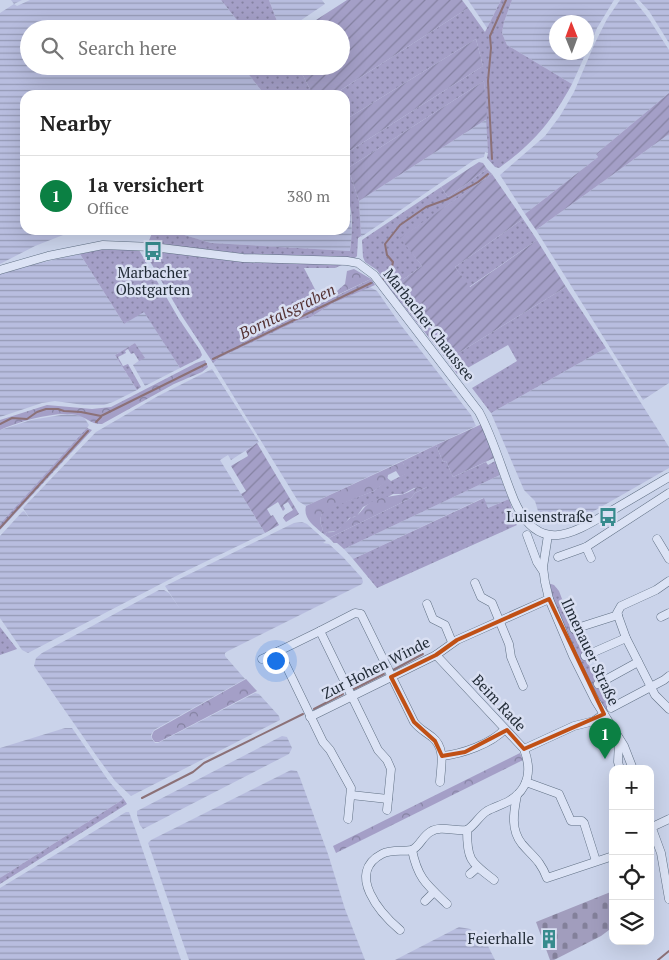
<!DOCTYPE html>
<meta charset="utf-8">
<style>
:root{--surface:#fff;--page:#f2f2f2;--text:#222;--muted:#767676;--line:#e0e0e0;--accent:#0b8043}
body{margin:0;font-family:"PT Serif",serif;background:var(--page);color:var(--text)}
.controls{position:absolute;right:15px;bottom:15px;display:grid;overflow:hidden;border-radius:10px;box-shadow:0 5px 20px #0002}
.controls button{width:45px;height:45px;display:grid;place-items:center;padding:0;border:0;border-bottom:1px solid var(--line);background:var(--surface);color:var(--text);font:25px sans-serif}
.compass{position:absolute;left:549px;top:15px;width:45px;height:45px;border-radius:50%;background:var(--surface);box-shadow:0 5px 20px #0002;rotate:359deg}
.you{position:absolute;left:275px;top:660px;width:18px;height:18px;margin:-12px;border:4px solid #fff;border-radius:50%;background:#1a73e8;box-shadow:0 0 0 8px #1a73e833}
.badge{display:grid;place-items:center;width:32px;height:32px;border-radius:50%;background:var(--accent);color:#fff;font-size:16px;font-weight:700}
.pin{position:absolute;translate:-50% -41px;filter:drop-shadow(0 1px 2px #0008)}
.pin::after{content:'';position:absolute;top:26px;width:18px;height:15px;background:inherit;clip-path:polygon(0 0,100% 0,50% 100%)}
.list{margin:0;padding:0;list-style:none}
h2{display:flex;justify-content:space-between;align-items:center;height:65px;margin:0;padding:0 20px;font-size:21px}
h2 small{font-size:16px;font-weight:400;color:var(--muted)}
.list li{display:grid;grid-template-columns:32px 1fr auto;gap:15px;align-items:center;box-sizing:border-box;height:80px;padding:0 20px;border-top:1px solid var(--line)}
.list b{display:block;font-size:19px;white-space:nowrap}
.list p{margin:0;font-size:16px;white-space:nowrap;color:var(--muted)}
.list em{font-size:16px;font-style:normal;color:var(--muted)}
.icon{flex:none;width:28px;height:28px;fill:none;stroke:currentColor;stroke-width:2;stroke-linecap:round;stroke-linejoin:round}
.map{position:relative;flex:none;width:669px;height:960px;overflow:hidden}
.search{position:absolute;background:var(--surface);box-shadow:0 5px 20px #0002;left:20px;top:20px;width:330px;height:55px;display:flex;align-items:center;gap:12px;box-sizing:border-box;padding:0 18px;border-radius:28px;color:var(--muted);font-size:19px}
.panel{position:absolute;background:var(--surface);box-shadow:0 5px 20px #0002;left:20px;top:90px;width:330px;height:145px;border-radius:15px}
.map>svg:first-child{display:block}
</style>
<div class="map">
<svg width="669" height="960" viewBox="0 0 669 960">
<defs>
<pattern id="farmland-rules" width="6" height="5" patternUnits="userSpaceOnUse" patternTransform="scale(1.25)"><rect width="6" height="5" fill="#b8bddf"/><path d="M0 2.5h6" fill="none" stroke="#959ab6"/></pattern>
<pattern id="grass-dots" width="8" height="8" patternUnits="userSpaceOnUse" patternTransform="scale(1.25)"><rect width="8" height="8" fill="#a49fc7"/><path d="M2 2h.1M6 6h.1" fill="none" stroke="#8582a2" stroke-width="1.8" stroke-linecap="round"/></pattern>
<pattern id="forest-crowns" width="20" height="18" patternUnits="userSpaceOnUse" patternTransform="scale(1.25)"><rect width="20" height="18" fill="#a49fc7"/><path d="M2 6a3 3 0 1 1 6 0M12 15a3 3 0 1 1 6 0" fill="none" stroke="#8582a2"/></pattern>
<pattern id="cemetery-stones" width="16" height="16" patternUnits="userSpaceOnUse" patternTransform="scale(1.25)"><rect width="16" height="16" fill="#a19dbd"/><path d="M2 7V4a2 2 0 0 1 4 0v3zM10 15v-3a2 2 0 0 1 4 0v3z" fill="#83809a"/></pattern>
<pattern id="garden-furrows" width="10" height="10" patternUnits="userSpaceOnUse" patternTransform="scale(1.25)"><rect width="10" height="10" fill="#a49fc7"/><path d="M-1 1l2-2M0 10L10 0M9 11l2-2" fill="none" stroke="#8582a2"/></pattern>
</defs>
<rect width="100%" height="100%" fill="#cad3ea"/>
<g fill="url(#farmland-rules)">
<polygon points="11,0 22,0 14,4 17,6 30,0 221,0 244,29 29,29 29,66 242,66 265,95 25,95 25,230 76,230 35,246 0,264 0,13 14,4"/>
<polygon points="269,0 322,0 325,4 288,29 280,29"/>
<polygon points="468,0 501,0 487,28"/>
<polygon points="512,0 614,0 597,28 587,52 586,22 556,22 556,52 586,53 572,84 507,45 502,33 504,22"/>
<polygon points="620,0 634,0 649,19 669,50 669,93 596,154 598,157 525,214 500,175 545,136 560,116 574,92 594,45 607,19"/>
<polygon points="639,0 669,0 669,43 649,11"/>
<polygon points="487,119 488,153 485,152 484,157 474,160 361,237 359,201"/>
<polygon points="669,134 669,383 643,400 536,230"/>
<polygon points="345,194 347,197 351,217 352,232 350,251 211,243 168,230 345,230"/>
<polygon points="80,254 124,324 144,311 180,368 145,386 133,365 144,357 135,343 115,355 137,390 113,402 104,405 84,405 55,401 42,403 0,417 0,274 26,266"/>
<polygon points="370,287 377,291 400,324 471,415 476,426 306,506 298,501 213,363 219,358 297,321 311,317 333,303 364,288"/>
<polygon points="606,348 669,447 669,468 587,515 572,523 556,524 546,520 538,511 535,501 524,490 491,413"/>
<polygon points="212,369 259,442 231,460 228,455 220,460 265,533 180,574 28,653 22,650 0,618 0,536 22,512 24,511 30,519 23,508 96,432 158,396"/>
<polygon points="67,414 83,416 89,425 86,430 0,524 0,430 31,420"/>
<polygon points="500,475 509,499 488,508 483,498 353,559 344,549"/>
<polygon points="302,522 307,524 326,541 323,543 329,544 343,557 362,578 363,582 362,584 228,651 225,653 225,656 245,679 154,730 151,735 152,739 155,743 158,743 255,693 259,694 279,716 280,720 131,796 115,781 98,758 34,666 36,658 42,653 159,590 164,590 169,593 180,609 165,586 294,523"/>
<polygon points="65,728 72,728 108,780 123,798 122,800 0,878 0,748"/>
<polygon points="282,736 287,737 292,748 289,754 143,829 140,825 137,815 137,811"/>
<polygon points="291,770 297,771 300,778 328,854 345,909 365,960 189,960 148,843 151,840"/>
<polygon points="126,812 129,812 136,831 181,960 0,960 0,888"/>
<polygon points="459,927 470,929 484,938 495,960 395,960"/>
</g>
<g fill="url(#grass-dots)">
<polygon points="221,0 269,0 280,29 244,29"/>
<path d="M501,0h11l-8,22 -2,11 5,12 65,39c-20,37 -39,60 -73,84l-4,-1 -8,-9 1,-5 -4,-72 -136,87 11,33 2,35 -3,2 -1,18 -2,2 -111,-4 -96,-11 4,-10 10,2 4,-5h2l43,13 139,8c2,-17 5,-42 -5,-57v-40l138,-88 -7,-27 -131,81v-25h-12l135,-87 17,24z"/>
<polygon points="242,66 298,66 313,95 265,95"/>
<polygon points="487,169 492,174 401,238 422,266 390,289 377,270 365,262 363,257 362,240 441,187 448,197"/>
<polygon points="523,219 537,240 469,287 455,267"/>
<polygon points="112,249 139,250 179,319 200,350 202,355 200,358 180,368 144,312 124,324 80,254 97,250"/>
<polygon points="160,251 245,261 342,265 335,268 304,268 322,303 371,279 375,285 333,303 311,317 297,321 219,358 213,363 182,316 148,258 149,256 146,252 158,253"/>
<polygon points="566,287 606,348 491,413 472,388 517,361 508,345 457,374 447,360"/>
<polygon points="135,343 145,358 139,361 134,353 131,354 128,349 125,351 126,353 118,357 123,366 128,364 141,387 137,390 115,355"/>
<polygon points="87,428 92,430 0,530 0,524"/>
<path d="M436,445l7,17 3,-1 7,16 33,-15 2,3 7,-4 5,14 -156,74 -7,-6h-3l-5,-5 82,-40 4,-5 12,-6 -13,1 -11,6h-10l-7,4 -7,1 -16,8 -6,9 -8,2 -5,7 -8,6 -9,1 -2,3 -4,-3 2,-3c-4,-7 -3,-11 0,-19l51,-19 12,-10 1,-3 4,3 14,-7 -2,-13z"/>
<polygon points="484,498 488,508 509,499 517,525 377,588 353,559"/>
<path d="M548,583l6,2 5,6 22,58 29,60 -4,2c-23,-40 -45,-83 -58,-128z"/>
<polygon points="0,627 17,649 0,655"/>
<polygon points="123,798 127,804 0,884 0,878 122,800"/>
</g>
<g fill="url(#forest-crowns)">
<polygon points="354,269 371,279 335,296 337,291 345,284 347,271"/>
<path d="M205,360l3,7 -6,5 -28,12 -72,40c-10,1 -16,-7 -25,-9 -22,-4 -56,6 -77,15v-10l47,-15 45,4 19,-2 85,-44z"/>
<path d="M403,461l3,13 -6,3 -4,-6 -8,4 -1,6 -13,10 -51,20c-3,7 -4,11 0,18l-2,3c-8,-7 -18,-14 -15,-26z"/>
<path d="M425,484l2,3 -12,6 -4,5 -82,40 -4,-3 2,-3c11,2 14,-7 22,-13 4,-4 2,0 7,-3 5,-3 8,-10 14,-13 8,-6 24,-7 34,-9 6,-2 14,-8 21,-10z"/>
<path d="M246,679l11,12 -98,51h-4c-4,-4 -4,-6 -1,-11z"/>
<polygon points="520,753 523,760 336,853 333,846"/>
</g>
<polygon fill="url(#cemetery-stones)" points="613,891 613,927 601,936 554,960 550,960 536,922"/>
<g fill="url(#garden-furrows)">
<polygon points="347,0 462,0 468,8 333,95 313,95 298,66 341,66 341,29 302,29"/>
<polygon points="476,39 483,66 345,154 345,120"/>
<polygon points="484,81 487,119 359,201 348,168"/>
<polygon points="669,93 669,134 536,230 525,214 598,157 596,154"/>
<polygon points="479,162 483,163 487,169 448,197 441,187"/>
<polygon points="492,174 523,219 455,267 470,287 537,240 566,287 447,360 390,289 422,266 400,238"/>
<polygon points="482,424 494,458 453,477 446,461 443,462 436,445"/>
<polygon points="257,443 299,514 286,522 283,518 285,515 293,510 288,502 283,505 285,509 283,511 278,502 267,509 271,516 273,515 279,525 265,533 241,494 246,491 231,466 248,456 246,451"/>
</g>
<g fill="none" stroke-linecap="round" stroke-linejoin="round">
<g stroke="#8c7177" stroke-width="2">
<polyline points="492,159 488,81 491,48 490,36 506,0"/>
<polyline points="383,279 391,271 393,262 387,255 385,244 400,225 426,207 448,199 478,182 488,174"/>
<polyline points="213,359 371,283"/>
<polyline points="96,422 101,417"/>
<polyline points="0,424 12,418 27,419 37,412 46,409 58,409 64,411 81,412 101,416 206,364"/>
<polyline points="0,528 88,431"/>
<polyline points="393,670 423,654"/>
<polyline points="354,689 384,674"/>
<polyline points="314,709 343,694"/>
<polyline points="142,798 193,772 204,763 303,714"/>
<polyline points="658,960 669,951"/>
</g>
<g stroke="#607084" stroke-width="9">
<g id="minor">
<path d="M0,270l48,-14 55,-11 50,2 90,11 104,3 11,2 16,12 105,137c15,28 23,59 35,88 25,57 60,33 99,10 19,-11 37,-22 56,-33"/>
<polyline points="527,535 537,562 543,571"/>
<polyline points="548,535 543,567 545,582 549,599 573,656 595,700 624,746 633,769"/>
<polyline points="657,539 669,559"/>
<polyline points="586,547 591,558"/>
<polyline points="558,557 586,547 669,493"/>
<polyline points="669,581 656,590 621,606 617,613 626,638 655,695 669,709"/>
<polyline points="475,583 481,597 492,603 509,644 511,657 523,686"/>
<polyline points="427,604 433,619 445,625 452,642"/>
<polyline points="661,617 669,613"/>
<polyline points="574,629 618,615"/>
<path d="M320,631l35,-18 6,1 53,108c5,7 12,10 18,15 14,11 9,29 8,45"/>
<polyline points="279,651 320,631 378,750 387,760 391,769 387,810"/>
<path d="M436,655l88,94c8,21 5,40 -15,52 -7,4 -15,6 -22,10 -8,5 -12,14 -20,19 0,31 4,32 27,50"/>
<polyline points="585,656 626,638"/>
<polyline points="262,659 279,651 323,742 330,750 351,788 348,819"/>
<polyline points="598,684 638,662"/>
<polyline points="611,708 664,680 669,676"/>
<polyline points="310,717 436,655 457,640 549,599"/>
<polyline points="619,741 618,762 620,769"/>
<polyline points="524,749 574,726 594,721 604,714"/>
<path d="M442,756c20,-2 49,-12 63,-27"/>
<polyline points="526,782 559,794 571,821 582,821 584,823 596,861"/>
<polyline points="351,795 388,799"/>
<path d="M517,795c-3,16 -7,34 5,49 11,13 18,16 25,34l66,-22"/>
<polyline points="650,823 661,853 669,899"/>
<polyline points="652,827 669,819"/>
<polyline points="470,874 478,867"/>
<polyline points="425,901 434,892"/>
<path d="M447,904c-20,-19 -29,-25 -35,-54 8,-4 10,-13 18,-18 11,-7 25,0 37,-2"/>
<path d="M400,930c-19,-16 -55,-57 -18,-76 10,-5 20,-2 30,-4"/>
</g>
</g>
<use href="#minor" stroke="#dce3f5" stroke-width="8"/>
</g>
<path fill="none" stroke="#c05015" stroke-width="4" stroke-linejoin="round" d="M549,599l55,115 -80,35 -17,-19 -42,22 -23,4 -7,-15 -21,-19 -23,-45 45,-22 21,-15z"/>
<defs>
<g id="bus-bare" transform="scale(1.5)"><path d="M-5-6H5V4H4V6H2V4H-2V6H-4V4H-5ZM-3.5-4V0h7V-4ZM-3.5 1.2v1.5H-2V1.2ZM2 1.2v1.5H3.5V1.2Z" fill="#378b8d" stroke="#d9dff2" stroke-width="2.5" paint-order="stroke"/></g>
<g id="building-bare" transform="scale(1.5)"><path d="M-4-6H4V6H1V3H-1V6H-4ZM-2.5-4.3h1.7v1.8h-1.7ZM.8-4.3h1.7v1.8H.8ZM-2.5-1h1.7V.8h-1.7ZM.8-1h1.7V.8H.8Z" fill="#378b8d" stroke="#d9dff2" stroke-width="2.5" paint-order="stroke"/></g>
</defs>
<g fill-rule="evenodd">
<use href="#bus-bare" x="153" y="251"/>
<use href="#bus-bare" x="608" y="517"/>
<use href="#building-bare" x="549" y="939"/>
</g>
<g text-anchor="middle" stroke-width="5" stroke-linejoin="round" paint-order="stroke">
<g font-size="15" fill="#222c37" stroke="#d9dff2" text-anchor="end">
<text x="153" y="278" text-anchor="middle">Marbacher<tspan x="153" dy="17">Obstgarten</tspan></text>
<text x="593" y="522">Luisenstraße</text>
<text x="534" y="944">Feierhalle</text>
</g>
<g font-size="15" fill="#222c37" stroke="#d9dff2">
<text transform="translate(429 325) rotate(52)" y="5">Marbacher Chaussee</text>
<text transform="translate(590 652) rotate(65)" y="5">Ilmenauer Straße</text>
<text transform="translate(376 668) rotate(-27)" y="5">Zur Hohen Winde</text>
<text transform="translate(499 703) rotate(47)" y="5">Beim Rade</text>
</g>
<g font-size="16" font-style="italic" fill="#553334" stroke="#d9dff2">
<text transform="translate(287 311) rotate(-26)" y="6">Borntalsgraben</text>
</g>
</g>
</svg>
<div class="controls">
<button>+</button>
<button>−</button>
<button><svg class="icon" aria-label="locate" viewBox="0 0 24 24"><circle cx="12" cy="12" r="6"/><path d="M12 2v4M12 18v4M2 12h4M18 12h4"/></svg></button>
<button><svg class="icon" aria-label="layers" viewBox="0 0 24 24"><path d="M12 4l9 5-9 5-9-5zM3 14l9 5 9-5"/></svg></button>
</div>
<svg class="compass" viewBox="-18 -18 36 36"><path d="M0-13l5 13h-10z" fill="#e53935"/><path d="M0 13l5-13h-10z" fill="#767676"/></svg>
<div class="you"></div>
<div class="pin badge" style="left:605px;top:759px">1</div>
<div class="search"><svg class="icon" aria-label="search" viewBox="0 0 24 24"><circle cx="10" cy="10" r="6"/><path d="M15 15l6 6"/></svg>Search here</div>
<section class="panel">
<h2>Nearby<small></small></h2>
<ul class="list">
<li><span class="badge">1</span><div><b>1a versichert</b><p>Office</p></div><em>380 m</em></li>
</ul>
</section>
</div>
